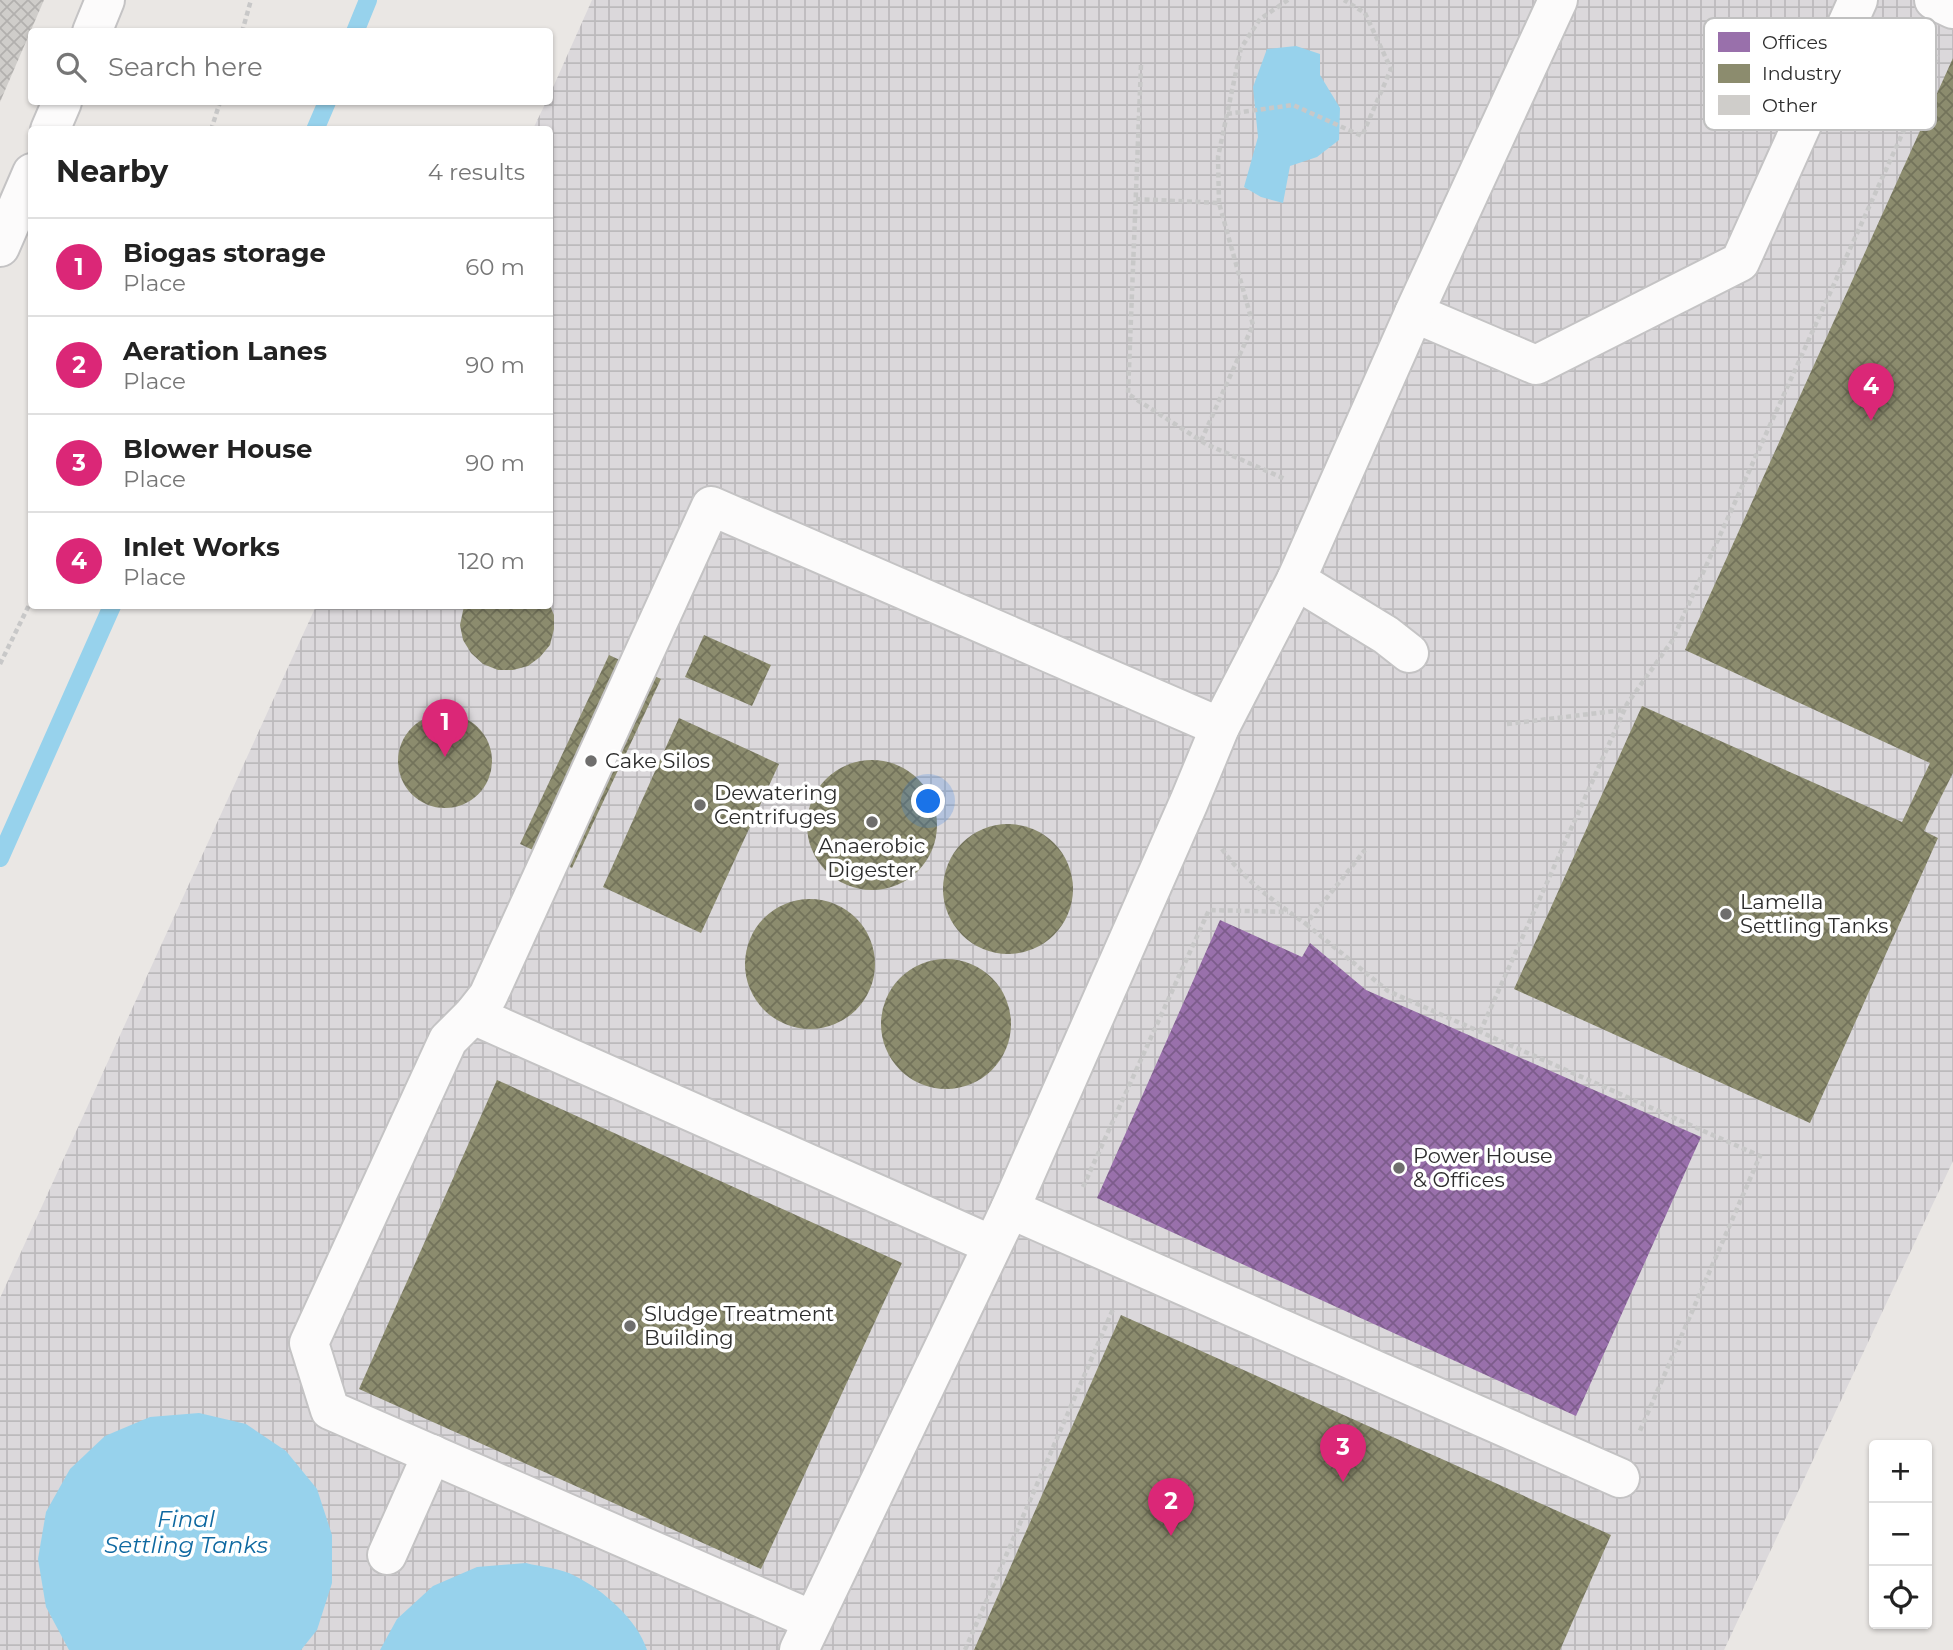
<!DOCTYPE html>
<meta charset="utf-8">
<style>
:root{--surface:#fff;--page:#f6f6f6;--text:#222;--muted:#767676;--line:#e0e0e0;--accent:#db2777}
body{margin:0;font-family:Montserrat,sans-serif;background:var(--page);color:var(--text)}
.controls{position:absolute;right:21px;bottom:21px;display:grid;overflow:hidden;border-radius:7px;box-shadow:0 2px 5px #0004}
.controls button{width:63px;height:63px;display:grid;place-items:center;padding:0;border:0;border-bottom:2px solid var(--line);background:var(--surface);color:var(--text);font:35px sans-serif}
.you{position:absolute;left:929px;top:802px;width:24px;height:24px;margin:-18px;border:5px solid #fff;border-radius:50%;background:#1a73e8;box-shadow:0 0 0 10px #1a73e833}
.badge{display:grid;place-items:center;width:46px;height:46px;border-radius:50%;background:var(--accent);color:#fff;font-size:23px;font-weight:700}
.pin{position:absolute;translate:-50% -58px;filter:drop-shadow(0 2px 4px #0008)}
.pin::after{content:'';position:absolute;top:37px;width:24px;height:21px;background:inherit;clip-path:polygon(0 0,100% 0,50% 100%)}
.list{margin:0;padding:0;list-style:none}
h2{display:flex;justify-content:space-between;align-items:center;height:91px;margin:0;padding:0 28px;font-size:30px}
h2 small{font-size:23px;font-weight:400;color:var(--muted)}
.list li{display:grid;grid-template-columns:46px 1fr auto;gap:21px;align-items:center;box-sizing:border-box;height:98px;padding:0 28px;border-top:2px solid var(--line)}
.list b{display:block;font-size:26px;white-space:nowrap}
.list p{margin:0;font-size:23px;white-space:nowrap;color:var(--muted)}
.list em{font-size:23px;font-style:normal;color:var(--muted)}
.icon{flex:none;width:38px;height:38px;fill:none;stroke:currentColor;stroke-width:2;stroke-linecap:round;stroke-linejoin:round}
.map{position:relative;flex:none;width:1953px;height:1650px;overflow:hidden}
.search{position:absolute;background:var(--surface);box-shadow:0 2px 5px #0004;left:28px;top:28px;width:525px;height:77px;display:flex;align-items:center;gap:18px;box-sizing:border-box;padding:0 24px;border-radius:7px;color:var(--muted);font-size:26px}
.panel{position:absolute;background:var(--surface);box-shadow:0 2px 5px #0004;left:28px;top:126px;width:525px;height:483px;border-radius:7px}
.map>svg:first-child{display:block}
</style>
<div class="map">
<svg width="1953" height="1650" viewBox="0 0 1953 1650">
<defs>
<pattern id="industrial-grid" width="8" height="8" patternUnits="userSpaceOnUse" patternTransform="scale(1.75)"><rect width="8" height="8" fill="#dbd8db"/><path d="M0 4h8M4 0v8" fill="none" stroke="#bcbabc"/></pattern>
<pattern id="offices-cross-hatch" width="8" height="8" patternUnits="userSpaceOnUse" patternTransform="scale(1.75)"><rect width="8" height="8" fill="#9970ab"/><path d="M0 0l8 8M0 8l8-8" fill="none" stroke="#7d5c8c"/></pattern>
<pattern id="industry-cross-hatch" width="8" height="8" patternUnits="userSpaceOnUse" patternTransform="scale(1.75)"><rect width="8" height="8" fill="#8c8c6e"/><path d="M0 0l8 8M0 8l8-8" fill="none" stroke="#73735b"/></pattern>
<pattern id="building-cross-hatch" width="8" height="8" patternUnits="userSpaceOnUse" patternTransform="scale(1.75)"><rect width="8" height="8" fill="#cfcdca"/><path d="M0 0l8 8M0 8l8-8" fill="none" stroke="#b2b0ae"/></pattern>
</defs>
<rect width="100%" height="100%" fill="#eae7e4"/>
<polygon fill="url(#industrial-grid)" points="592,0 1953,0 1953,1161 1724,1650 0,1650 0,1298 316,606 550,606 550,130 533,129 546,102 550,102 550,94"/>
<g fill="#97d2ec">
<polygon points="1296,46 1320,54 1320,75 1340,108 1339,140 1317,157 1290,166 1283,203 1261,197 1244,187 1258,137 1253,87 1267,49"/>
<polygon points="199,1413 246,1424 286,1451 317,1489 332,1535 332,1583 317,1630 301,1650 69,1650 46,1607 38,1559 46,1512 70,1469 105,1436 150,1417"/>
<path d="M526,1563c15,4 35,5 49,13 28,14 62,43 72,74h-267l17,-31 36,-33 44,-19z"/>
</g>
<polygon fill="url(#offices-cross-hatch)" points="1220,920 1302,957 1310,943 1366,990 1701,1137 1576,1416 1097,1198"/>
<g fill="url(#industry-cross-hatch)">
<polygon points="1953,58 1953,773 1924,831 1938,838 1810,1123 1514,989 1642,706 1902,822 1930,763 1685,650"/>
<polygon points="464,606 550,606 554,615 554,629 550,645 540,657 528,666 513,670 498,670 483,664 471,653 463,640 460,625"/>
<polygon points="704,635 771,665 752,706 685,677"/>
<polygon points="609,655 661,679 572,868 520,844"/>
<circle cx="445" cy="761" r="47"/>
<polygon points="679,718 779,764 701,933 603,887"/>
<circle cx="872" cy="825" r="65"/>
<circle cx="1008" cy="889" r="65"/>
<circle cx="810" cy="964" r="65"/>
<circle cx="946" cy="1024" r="65"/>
<polygon points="497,1080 902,1263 761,1569 359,1389"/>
<polygon points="1121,1315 1611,1535 1560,1650 974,1650"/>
</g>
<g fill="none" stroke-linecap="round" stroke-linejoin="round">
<g stroke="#97d2ec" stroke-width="18">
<polyline points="355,32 368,0"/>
<polyline points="315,130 327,102"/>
<polyline points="0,858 112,606"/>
</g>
</g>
<polygon fill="url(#building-cross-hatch)" points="0,0 44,0 0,102"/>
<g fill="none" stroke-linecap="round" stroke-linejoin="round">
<g stroke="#c4c3c4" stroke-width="42">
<g id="minor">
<polyline points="1934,0 1953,9"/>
<polyline points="92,32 105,0"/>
<polyline points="50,130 62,102"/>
<polyline points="0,247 32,173"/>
<polyline points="1414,313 1536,365 1740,262 1858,0"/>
<polyline points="1296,580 1386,635 1409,653"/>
<polyline points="473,1015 992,1245"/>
<polyline points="1010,1209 1620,1478"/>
<polyline points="387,1555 432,1454"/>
<polyline points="812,1620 330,1410 309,1343 448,1040 473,1015 488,996 711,506 1220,727"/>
<polyline points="799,1650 1010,1209 1189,802 1220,727 1296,580 1414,313 1558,0"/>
</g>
</g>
<g stroke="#c8c8c8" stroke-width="4.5" stroke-dasharray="5 3.5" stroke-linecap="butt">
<polyline points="242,32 251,0"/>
<polyline points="1141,65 1128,394 1206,444 1285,479"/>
<polyline points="1227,114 1293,105 1362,136 1391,69 1365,13 1344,0"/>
<polyline points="211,130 220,102"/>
<polyline points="1136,199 1219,203 1253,325 1201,441"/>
<polyline points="1219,203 1218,157 1241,48 1260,19 1288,0"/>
<polyline points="0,664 32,599"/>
<polyline points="1507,724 1623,710"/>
<path d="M1222,849c21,30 54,54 84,75l59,-74"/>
<polyline points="1306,924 1388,991 1760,1156 1639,1433"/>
<polyline points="1480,1032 1627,704 1672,641 1938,55"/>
<polyline points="1083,1187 1209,910 1288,912"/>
<polyline points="965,1650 1114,1307"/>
</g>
<use href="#minor" stroke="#fcfbfb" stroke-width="38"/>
</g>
<g fill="#6f6e6d" stroke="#fff" stroke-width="2.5">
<circle cx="591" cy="761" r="7"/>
<circle cx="700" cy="805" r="7"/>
<circle cx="872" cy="822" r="7"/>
<circle cx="1726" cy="914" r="7"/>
<circle cx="1399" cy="1168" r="7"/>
<circle cx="630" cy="1326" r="7"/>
</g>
<g text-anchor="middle" stroke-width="7" stroke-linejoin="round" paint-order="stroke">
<g font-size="21" fill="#2d2d2d" stroke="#fff" text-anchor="start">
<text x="605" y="768">Cake Silos</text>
<text x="714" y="800">Dewatering<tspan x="714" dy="24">Centrifuges</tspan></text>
<text x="872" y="853" text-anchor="middle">Anaerobic<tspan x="872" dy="24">Digester</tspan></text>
<text x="1740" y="909">Lamella<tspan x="1740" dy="24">Settling Tanks</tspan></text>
<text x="1413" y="1163">Power House<tspan x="1413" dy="24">&amp; Offices</tspan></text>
<text x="644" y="1321">Sludge Treatment<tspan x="644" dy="24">Building</tspan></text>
</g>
<g font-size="23" font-style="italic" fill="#0e68a0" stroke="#fff">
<text x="186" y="1527">Final<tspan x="186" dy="26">Settling Tanks</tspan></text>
</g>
</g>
<rect x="1704" y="18" width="232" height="112" rx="10" fill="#fff" stroke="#c0c0c0" stroke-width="2"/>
<rect x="1718" y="32" width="32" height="20" fill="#9970ab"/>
<rect x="1718" y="64" width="32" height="19" fill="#8c8c6e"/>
<rect x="1718" y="95" width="32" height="20" fill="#cfcdca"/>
<g font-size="19" fill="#2d2d2d">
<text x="1762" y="49">Offices</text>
<text x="1762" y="80">Industry</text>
<text x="1762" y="112">Other</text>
</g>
</svg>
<div class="controls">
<button>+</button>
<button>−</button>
<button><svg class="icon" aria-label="locate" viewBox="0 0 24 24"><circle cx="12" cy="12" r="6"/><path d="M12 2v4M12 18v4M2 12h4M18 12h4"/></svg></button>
</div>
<div class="you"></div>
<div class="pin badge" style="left:445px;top:757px">1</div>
<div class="pin badge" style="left:1171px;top:1536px">2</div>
<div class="pin badge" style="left:1343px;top:1482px">3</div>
<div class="pin badge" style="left:1871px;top:421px">4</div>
<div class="search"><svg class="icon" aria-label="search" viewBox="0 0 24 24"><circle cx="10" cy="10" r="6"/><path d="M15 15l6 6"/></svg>Search here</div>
<section class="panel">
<h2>Nearby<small>4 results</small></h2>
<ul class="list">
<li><span class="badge">1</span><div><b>Biogas storage</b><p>Place</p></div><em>60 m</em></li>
<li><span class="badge">2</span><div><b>Aeration Lanes</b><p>Place</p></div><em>90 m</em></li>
<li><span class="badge">3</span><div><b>Blower House</b><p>Place</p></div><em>90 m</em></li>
<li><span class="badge">4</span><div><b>Inlet Works</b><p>Place</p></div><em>120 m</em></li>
</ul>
</section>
</div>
